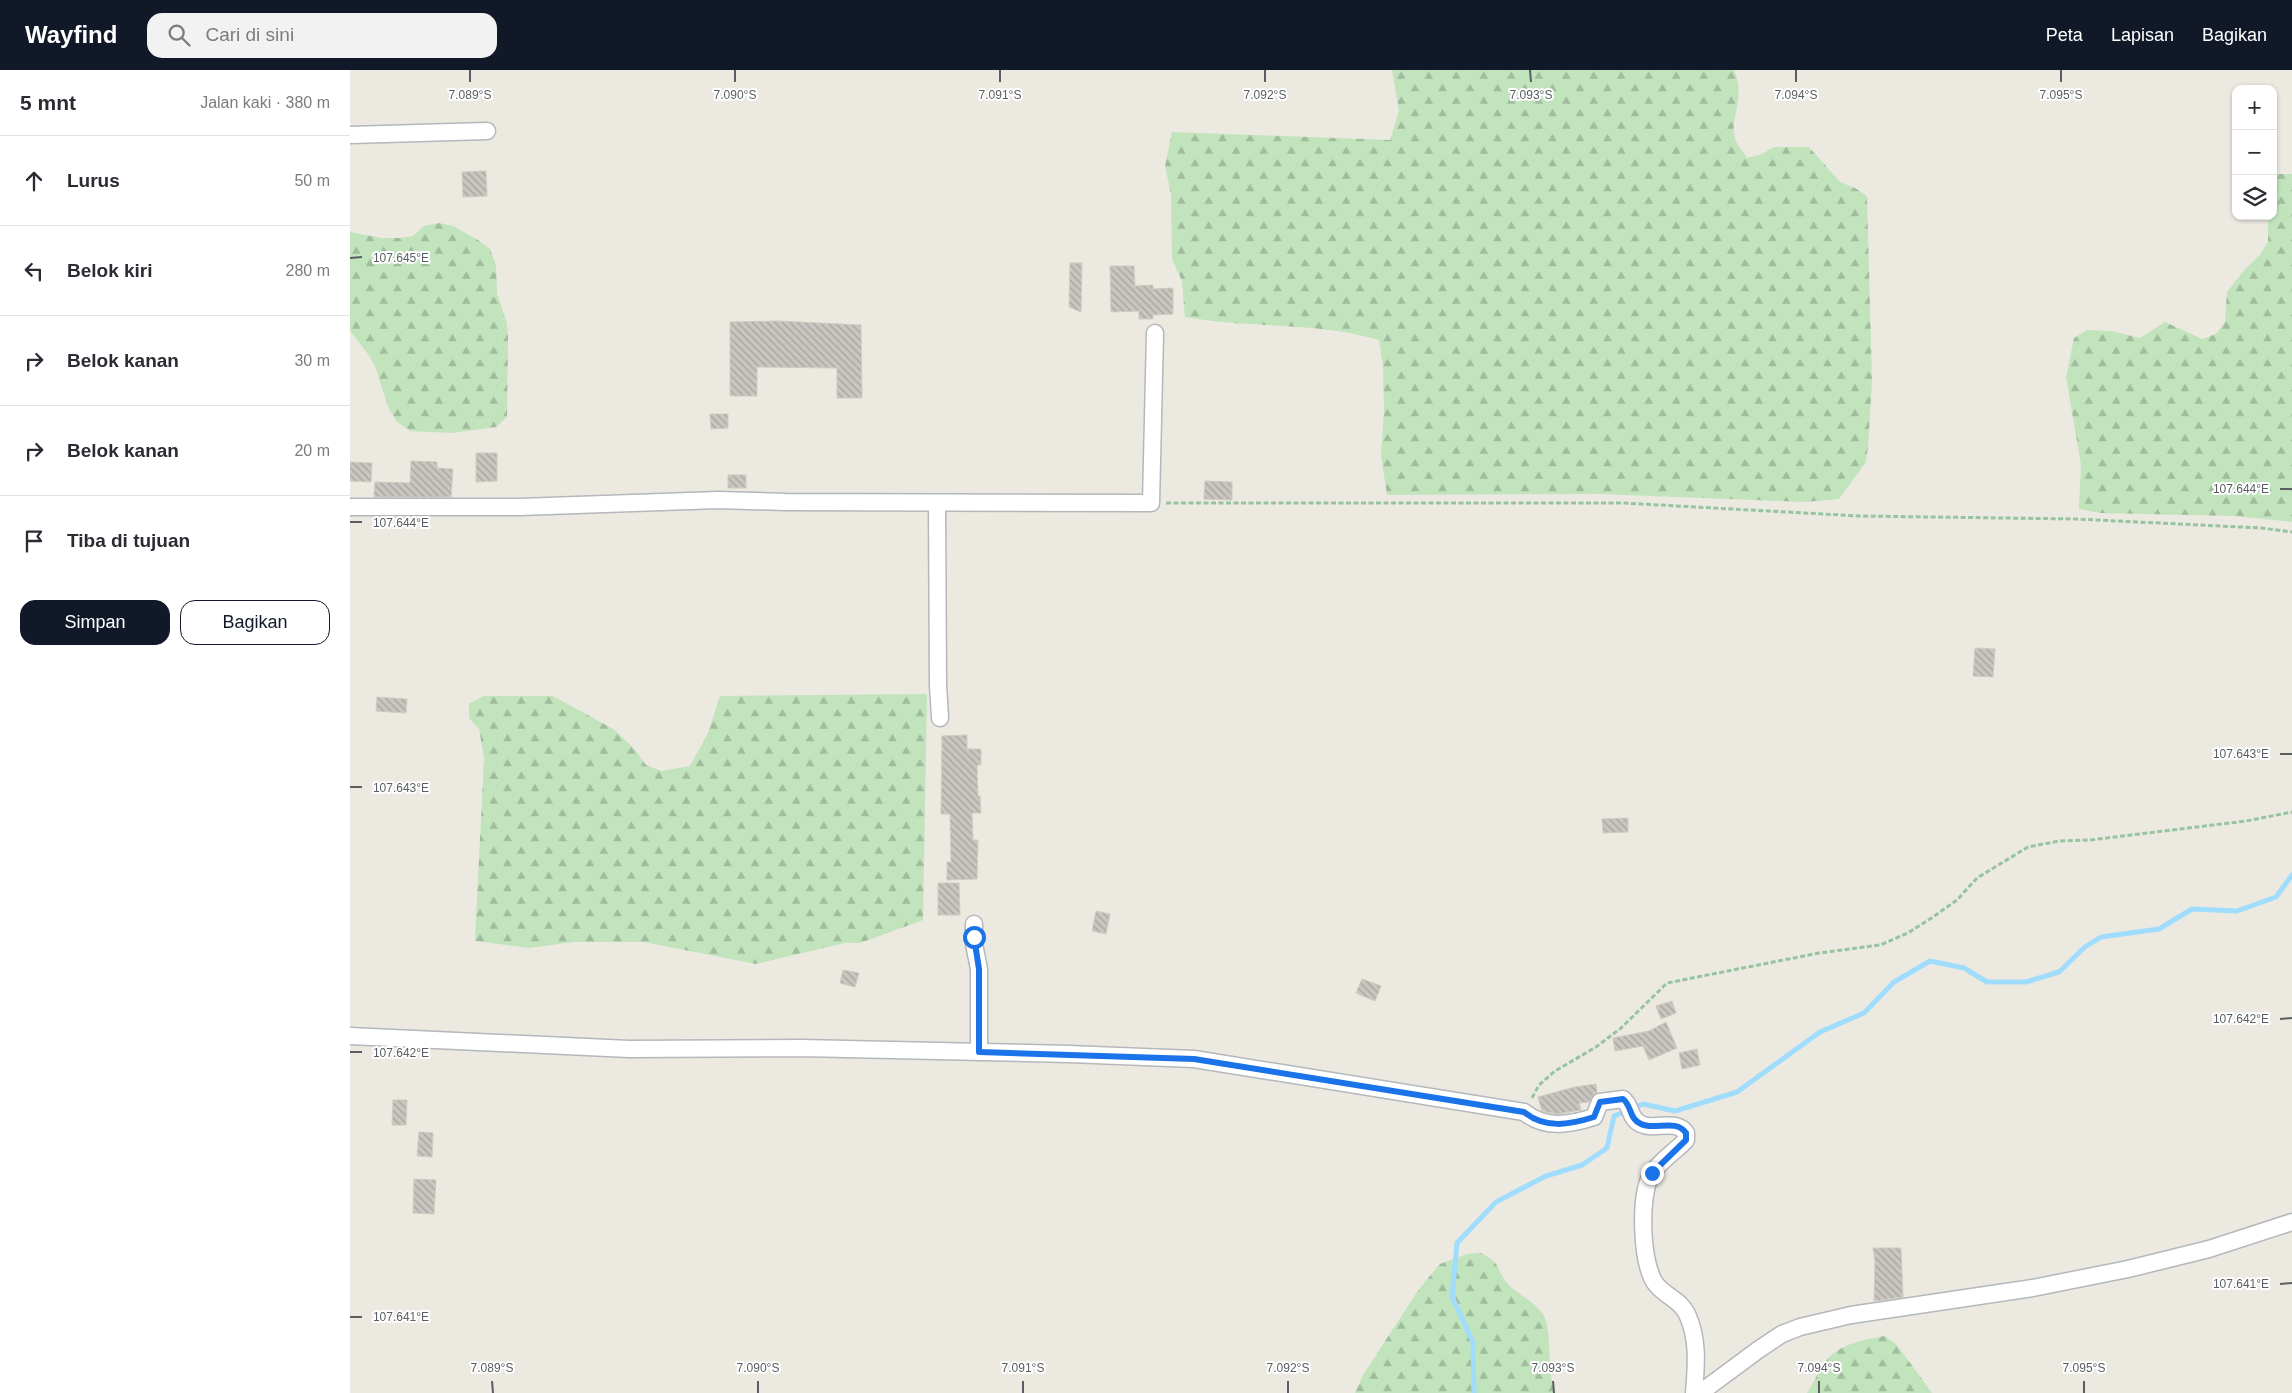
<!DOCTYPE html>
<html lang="id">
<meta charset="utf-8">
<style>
:root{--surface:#fff;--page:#f2f2f3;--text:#2b2b33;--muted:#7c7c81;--line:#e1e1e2;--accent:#111827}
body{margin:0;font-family:Arial,sans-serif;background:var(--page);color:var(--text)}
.controls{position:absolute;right:15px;top:15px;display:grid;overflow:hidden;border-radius:10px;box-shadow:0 1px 4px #0004}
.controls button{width:45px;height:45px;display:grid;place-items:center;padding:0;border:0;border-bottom:1px solid var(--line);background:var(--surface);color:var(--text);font:25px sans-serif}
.stop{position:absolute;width:15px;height:15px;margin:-11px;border:4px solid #1a73e8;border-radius:50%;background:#fff}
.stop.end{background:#1a73e8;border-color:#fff;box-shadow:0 1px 5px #0008}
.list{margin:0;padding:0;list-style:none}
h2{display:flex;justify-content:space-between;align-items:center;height:65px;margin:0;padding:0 20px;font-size:21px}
h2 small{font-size:16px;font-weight:400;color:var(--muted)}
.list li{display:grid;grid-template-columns:32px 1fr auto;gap:15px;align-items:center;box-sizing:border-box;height:90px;padding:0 20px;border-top:1px solid var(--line)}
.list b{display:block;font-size:19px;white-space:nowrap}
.list em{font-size:16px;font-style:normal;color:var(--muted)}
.actions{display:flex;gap:10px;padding:15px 20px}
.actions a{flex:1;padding:11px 0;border:1px solid var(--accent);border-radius:15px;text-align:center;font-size:18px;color:var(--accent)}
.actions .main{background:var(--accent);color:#fff}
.icon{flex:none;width:28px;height:28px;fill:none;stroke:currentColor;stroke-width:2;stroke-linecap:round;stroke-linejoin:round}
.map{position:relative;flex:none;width:1942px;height:1323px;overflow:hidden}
header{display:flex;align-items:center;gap:30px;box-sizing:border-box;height:70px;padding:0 25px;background:var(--accent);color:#fff}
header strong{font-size:24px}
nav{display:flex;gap:28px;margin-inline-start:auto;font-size:18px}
.search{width:350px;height:45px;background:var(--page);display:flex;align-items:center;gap:12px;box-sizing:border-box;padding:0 18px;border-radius:15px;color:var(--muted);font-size:19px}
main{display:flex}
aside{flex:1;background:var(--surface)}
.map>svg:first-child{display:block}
</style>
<header>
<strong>Wayfind</strong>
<div class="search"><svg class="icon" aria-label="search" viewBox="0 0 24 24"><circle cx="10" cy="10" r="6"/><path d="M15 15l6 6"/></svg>Cari di sini</div>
<nav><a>Peta</a><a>Lapisan</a><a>Bagikan</a></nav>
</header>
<main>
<aside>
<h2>5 mnt<small>Jalan kaki · 380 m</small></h2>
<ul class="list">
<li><svg class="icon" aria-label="ahead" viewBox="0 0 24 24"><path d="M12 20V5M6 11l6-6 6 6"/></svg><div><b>Lurus</b></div><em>50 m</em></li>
<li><svg class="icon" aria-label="left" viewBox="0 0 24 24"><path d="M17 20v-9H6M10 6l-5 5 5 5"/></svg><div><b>Belok kiri</b></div><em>280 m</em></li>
<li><svg class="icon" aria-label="right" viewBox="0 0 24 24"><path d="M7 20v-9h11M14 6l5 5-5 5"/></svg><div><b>Belok kanan</b></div><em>30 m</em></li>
<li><svg class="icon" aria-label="right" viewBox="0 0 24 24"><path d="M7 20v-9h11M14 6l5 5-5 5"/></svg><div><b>Belok kanan</b></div><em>20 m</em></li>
<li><svg class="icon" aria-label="arrive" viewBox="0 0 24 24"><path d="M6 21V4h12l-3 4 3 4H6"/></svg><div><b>Tiba di tujuan</b></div></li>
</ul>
<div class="actions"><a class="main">Simpan</a><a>Bagikan</a></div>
</aside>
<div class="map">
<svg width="1942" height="1323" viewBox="0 0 1942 1323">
<defs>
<pattern id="forest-firs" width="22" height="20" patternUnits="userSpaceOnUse" patternTransform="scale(1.25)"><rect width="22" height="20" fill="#c1e4bd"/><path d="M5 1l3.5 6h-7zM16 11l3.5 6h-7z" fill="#a0bc9d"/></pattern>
<pattern id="building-back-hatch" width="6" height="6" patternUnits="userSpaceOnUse" patternTransform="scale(1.25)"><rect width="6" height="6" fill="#c9c5c0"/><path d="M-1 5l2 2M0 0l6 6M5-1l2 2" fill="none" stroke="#a6a39f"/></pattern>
</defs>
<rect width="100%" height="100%" fill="#ece9e1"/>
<g fill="url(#forest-firs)">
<path d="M1042,0h342c13,29 -7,52 2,71 2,6 8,11 11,17l15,-4 12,-7h35l31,35 15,6 12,8 5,185 -4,66 -2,15 -27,37 -34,3 -206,-8 -212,1 -6,-39 3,-45 -1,-44 -4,-27c-63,-19 -129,-11 -194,-23l-3,-36 -10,-22 -1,-65 -6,-28 7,-34 218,8 9,-29z"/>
<polygon points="1923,104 1942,104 1942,452 1886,446 1750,443 1729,439 1731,395 1716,307 1724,268 1737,260 1761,261 1790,268 1815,252 1852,269 1866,264 1875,252 1877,222 1895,199 1910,185 1918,172 1918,146 1923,146"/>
<polygon points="89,153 103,156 128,170 140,179 146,195 147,224 157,253 158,269 157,347 146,357 102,363 60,361 47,352 39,339 25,296 18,284 0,261 0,162 32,168 49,168 63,166 74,156"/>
<polygon points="577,624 573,850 510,873 495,873 406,894 294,872 224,872 179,878 125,871 134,688 129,659 119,648 119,634 134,626 203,626 265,660 286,681 296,695 311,701 340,696 358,663 370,626"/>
<path d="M1131,1183c22,11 14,16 27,31 8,9 28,19 35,30 10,17 3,56 12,79h-200l8,-18 56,-86 21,-25 27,-10z"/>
<path d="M1535,1266l12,9 35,48h-125c6,-9 10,-19 16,-28 13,-21 39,-25 62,-29z"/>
</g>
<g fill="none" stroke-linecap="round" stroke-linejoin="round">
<polyline stroke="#a0ddfd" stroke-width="5" points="1124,1323 1123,1272 1102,1227 1107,1173 1146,1132 1196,1106 1232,1095 1257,1078 1264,1046 1293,1034 1325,1041 1387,1022 1470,962 1514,943 1544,912 1580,891 1614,898 1637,912 1676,912 1709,902 1735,877 1751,867 1809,859 1842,839 1887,841 1926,827 1942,805"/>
</g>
<g fill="url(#building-back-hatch)" stroke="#d1cabf">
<polygon points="136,101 137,126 113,127 112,102"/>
<polygon points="720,193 732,193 731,242 719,237"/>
<polygon points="760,196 784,196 785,216 803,215 803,219 823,218 823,244 803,245 803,249 789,249 789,241 761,242"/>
<polygon points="427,251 511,255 512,328 487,328 487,298 407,297 407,326 380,326 380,252"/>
<polygon points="360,344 378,344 378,358 361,359"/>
<polygon points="126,383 147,383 147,411 126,412"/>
<polygon points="61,391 87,392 87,398 103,399 101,427 24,427 25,412 60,413"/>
<polygon points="0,392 22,393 21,412 0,411"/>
<rect x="378" y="405" width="18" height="13"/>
<polygon points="855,411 882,412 882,430 854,429"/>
<polygon points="1625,578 1645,579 1643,607 1623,606"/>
<polygon points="27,627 57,629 56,643 26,641"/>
<polygon points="617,665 617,679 631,679 631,695 627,695 628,726 630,726 631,743 622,743 623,770 628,770 627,809 597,810 597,792 601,792 600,744 591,744 592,666"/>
<polygon points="1278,748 1278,762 1253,763 1252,749"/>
<polygon points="588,813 609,813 610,845 588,845"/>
<polygon points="746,841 760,844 756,864 742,861"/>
<polygon points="493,900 509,903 505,917 490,913"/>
<polygon points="1012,909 1031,916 1025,931 1006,923"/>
<polygon points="1322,931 1326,943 1311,949 1306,936"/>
<polygon points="1316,952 1327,978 1299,990 1293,976 1265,981 1263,968 1299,961"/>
<polygon points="1347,979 1350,995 1332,999 1329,983"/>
<polygon points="1246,1014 1247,1023 1244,1024 1239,1032 1229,1033 1231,1040 1208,1044 1192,1041 1188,1027 1225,1017"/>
<polygon points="43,1030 57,1030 56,1055 42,1055"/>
<polygon points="69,1062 83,1063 82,1087 67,1086"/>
<polygon points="64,1109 86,1110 84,1144 63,1143"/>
<polygon points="1523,1178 1551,1178 1553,1227 1524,1231 1525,1192"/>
</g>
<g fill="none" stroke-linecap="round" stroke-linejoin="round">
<g stroke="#b4b7bb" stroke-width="19">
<g id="street">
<polyline points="0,65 137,61"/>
<polyline points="587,433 588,615 590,648"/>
<polyline points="0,437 170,437 368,430 435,432 801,433 805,263"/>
<polyline points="624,854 624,874 629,899 629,982"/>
<path d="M0,966l279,13 172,-1 268,6 125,5 330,53c21,17 45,13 70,5l6,-15 23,-3c9,7 6,20 18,25 13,7 35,-6 45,9v7c-11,12 -27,21 -35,35 -12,22 -10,87 4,108 9,13 25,16 32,31 12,26 9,52 7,79"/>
<polyline points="1350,1323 1408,1280 1432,1264 1450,1257 1501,1245 1683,1218 1778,1199 1859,1179 1942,1152"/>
</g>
</g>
<g stroke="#97c4a0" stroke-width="3" stroke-dasharray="5 2.5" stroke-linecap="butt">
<polyline points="816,433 1273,433 1509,446 1726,449 1911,458 1942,462"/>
<polyline points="1182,1028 1189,1015 1205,1001 1246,977 1271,958 1317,913 1469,883 1530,875 1558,863 1583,847 1607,830 1627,808 1678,777 1709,771 1740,770 1896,751 1942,742"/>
</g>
<use href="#street" stroke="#fff" stroke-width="16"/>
</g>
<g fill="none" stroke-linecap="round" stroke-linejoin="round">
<path stroke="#1a73e8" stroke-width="6" d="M624,867l5,32v83l215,7 330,53c21,17 45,13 70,5l6,-15 23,-3c9,7 6,20 18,25 13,7 35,-6 45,9v7l-34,33"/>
</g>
<path fill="none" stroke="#595e62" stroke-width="2" d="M120,0v12M385,0v12M650,0v12M915,0v12M1180,0l1,12M1446,0v12M1711,0v12M0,188l12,-1M1930,419h12M0,452h12M1930,684h12M0,717h12M1930,949l12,-1M0,982h12M1930,1214l12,-1M0,1247h12M142,1311l1,12M408,1311v12M673,1311v12M938,1311v12M1203,1311l1,12M1469,1311v12M1734,1311v12"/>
<g font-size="12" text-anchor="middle" fill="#595e62" stroke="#fff" stroke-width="4" stroke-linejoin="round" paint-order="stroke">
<text x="120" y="29">7.089°S</text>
<text x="385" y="29">7.090°S</text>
<text x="650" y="29">7.091°S</text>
<text x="915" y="29">7.092°S</text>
<text x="1181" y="29">7.093°S</text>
<text x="1446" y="29">7.094°S</text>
<text x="1711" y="29">7.095°S</text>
<text x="51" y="192">107.645°E</text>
<text x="1891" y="423">107.644°E</text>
<text x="51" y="457">107.644°E</text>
<text x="1891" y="688">107.643°E</text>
<text x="51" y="722">107.643°E</text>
<text x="1891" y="953">107.642°E</text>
<text x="51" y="987">107.642°E</text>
<text x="1891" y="1218">107.641°E</text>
<text x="51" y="1251">107.641°E</text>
<text x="142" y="1302">7.089°S</text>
<text x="408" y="1302">7.090°S</text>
<text x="673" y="1302">7.091°S</text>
<text x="938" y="1302">7.092°S</text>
<text x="1203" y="1302">7.093°S</text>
<text x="1469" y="1302">7.094°S</text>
<text x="1734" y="1302">7.095°S</text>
</g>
</svg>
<div class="controls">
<button>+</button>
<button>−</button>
<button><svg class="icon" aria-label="layers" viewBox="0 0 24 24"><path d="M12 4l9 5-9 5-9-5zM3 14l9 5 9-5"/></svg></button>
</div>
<div class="stop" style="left:624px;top:867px"></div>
<div class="stop end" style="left:1302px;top:1103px"></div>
</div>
</main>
